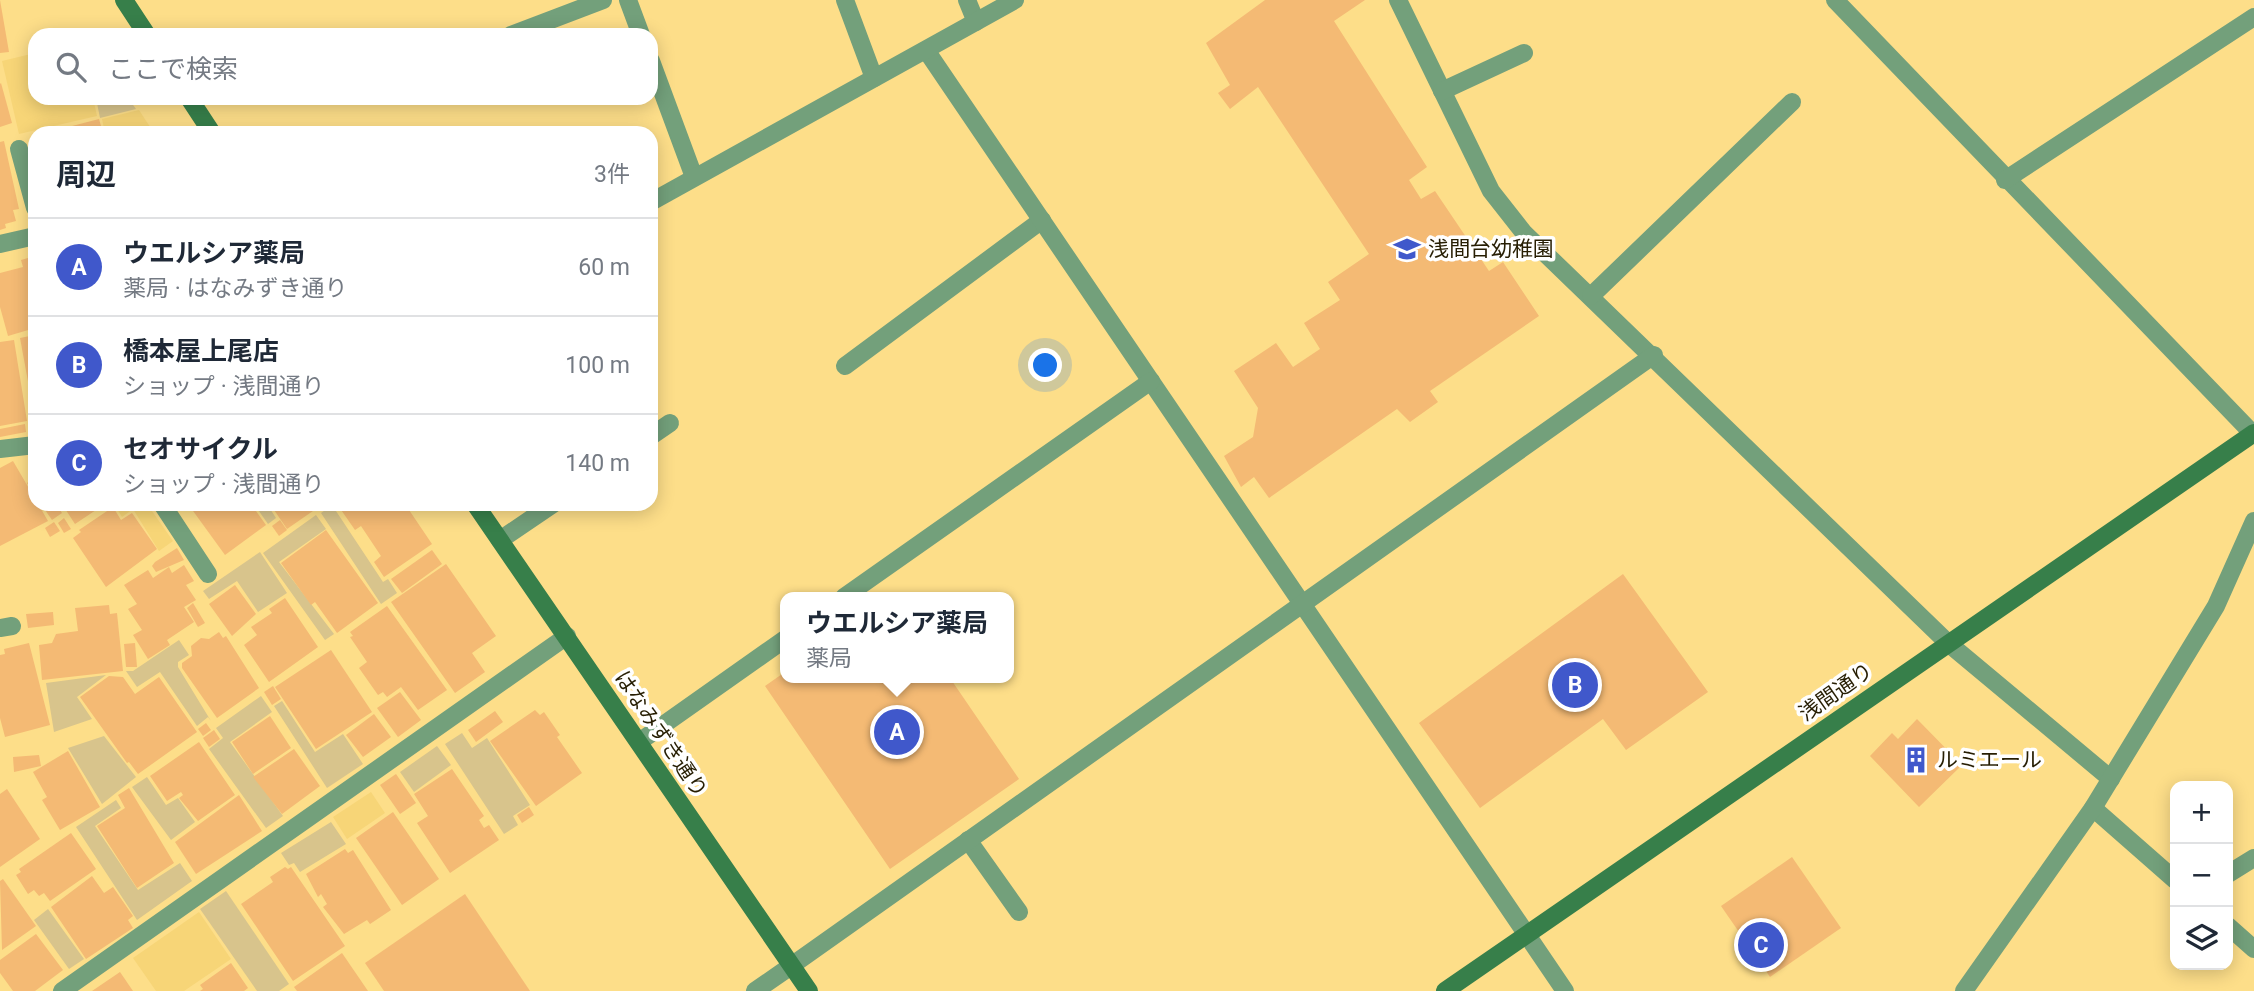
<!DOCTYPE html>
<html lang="ja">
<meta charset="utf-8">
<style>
:root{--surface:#fff;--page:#f2f2f3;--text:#1f2937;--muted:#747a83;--line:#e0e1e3;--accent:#4058cb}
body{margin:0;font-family:Roboto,"Noto Sans JP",sans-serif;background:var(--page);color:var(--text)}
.controls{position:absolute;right:21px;bottom:21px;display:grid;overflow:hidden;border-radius:14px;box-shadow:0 4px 18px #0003}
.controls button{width:63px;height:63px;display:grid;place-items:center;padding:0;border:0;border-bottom:2px solid var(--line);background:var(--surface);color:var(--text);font:35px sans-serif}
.you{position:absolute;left:1046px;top:366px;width:24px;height:24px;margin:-18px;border:5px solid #fff;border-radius:50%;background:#1a73e8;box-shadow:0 0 0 10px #1a73e833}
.badge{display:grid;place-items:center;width:46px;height:46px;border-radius:50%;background:var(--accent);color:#fff;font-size:23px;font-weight:700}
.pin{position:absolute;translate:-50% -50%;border:4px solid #fff;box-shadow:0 2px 7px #0006}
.popup{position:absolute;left:780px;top:592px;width:234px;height:91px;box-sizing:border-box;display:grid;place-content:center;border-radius:14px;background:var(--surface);filter:drop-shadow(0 2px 5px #0005);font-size:23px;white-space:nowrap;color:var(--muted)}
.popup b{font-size:26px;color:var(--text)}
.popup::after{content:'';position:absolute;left:50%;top:100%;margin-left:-14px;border:14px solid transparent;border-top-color:var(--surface)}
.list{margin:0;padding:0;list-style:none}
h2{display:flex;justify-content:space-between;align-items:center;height:91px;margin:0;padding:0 28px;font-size:30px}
h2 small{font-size:23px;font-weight:400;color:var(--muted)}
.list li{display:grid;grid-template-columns:46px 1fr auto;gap:21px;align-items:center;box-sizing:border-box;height:98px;padding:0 28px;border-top:2px solid var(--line)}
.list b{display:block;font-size:26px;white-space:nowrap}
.list p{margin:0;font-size:23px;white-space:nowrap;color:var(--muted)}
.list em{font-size:23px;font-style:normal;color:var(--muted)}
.icon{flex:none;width:38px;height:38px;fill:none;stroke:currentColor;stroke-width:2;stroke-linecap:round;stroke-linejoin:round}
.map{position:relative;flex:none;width:2254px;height:991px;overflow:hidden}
.search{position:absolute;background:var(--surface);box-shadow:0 4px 18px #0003;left:28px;top:28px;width:630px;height:77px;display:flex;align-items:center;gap:18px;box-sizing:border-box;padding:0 24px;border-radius:21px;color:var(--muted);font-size:26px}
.panel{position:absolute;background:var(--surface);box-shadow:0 4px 18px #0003;left:28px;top:126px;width:630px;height:385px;border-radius:21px}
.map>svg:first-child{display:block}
</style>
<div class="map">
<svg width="2254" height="991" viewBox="0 0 2254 991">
<rect width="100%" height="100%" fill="#fdde89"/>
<g fill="#f7d577">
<polygon points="35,53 35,98 93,98 97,116 19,134 2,61"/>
<polygon points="139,110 154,133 105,133 102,119"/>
<polygon points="114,504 147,504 173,541 159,551 133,509 122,517"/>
<polygon points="371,792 385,813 347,839 333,817"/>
<polygon points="199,912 231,959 184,991 156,991 133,958"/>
</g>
<g fill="#d8c48c">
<polygon points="96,98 128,98 136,109 100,118"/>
<polygon points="254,504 267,504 276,518 268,524"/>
<polygon points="332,505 383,582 388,579 397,593 381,604 321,513"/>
<polygon points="316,515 326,529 279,562 334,634 325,640 263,553"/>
<polygon points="260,552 287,593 258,612 237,581 209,599 203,591"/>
<polygon points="179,640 189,655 178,662 178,667 211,721 208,717 197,726 160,672 137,687 126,671 133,671"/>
<polygon points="106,675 77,697 92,719 54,732 46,683"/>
<polygon points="261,696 272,712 230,742 283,816 266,828 209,749 223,738 216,728"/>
<polygon points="282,701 315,752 343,734 363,764 327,788 274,706"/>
<polygon points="462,733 472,748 487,738 530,805 513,816 518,825 504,834 445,744"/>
<polygon points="104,736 136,777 102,804 68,748"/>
<polygon points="437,746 451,765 414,792 400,772"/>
<polygon points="147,777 166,805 178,798 195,822 171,840 132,787"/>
<polygon points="116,800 121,808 95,826 138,890 180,863 192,881 137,920 76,827"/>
<polygon points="331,822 346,844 300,872 294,863 289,865 281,853"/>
<polygon points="226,891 289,984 279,991 257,991 200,909"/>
<polygon points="48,909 84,959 69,969 34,920"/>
</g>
<g fill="#f4ba74">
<polygon points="0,0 9,52 0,53"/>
<polygon points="1265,0 1365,0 1334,21 1427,167 1409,180 1421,199 1435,191 1489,271 1503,262 1539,316 1430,391 1438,402 1410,422 1397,409 1269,498 1254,477 1241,487 1224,456 1253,437 1258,408 1234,371 1276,343 1293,367 1320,349 1304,323 1340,300 1328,282 1369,254 1258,87 1230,109 1218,93 1230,85 1206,43"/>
<polygon points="1,83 12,123 0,127 0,84"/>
<polygon points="99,119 103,133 49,133 49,132"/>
<polygon points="4,141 19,209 13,210 16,221 5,224 6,228 0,230 0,142"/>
<polygon points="35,256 35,328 8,336 0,307 0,273 23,267 21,260"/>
<polygon points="35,335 35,414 34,414 20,338"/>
<polygon points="14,340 27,421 0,426 0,342"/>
<polygon points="25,424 26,432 0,437 0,429"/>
<polygon points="13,461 48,521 0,546 0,468"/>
<polygon points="35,477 35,495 27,483"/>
<polygon points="41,504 56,504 62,513 52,520"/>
<polygon points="62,504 105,504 75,524"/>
<polygon points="188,504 251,504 266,525 225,555"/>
<polygon points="270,504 323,504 287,529"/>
<polygon points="337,504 405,504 432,544 384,577 374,562 381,556 361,526 355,530"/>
<polygon points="113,507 121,520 132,513 157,549 106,587 73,538 81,532 79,530"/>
<polygon points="64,518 71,529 64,533 58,523"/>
<polygon points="280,520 287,530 279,536 272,526"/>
<polygon points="54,522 60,531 50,537 45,528"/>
<polygon points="326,530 378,603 337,633 315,602 311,605 281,563"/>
<polygon points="177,548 184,560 156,572 152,566 155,562"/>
<polygon points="432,550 442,564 402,593 391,579"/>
<polygon points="446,564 496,636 472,653 485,672 455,693 391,602"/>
<polygon points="184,565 194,581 186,585 196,600 184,607 194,622 167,640 170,645 148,659 133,635 142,630 128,609 137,604 124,585 148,570 153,578 169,567 172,573"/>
<polygon points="1623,574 1708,692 1626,750 1603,719 1480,808 1419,723"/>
<polygon points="235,585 256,614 232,636 209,604"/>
<polygon points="285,598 318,647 269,682 244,645 257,635 251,627 272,613 269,609"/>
<polygon points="193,603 205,623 198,627 187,608"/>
<polygon points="109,605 110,614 117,613 123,671 42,680 39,645 52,643 56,634 78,631 75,608"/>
<polygon points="387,606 447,690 418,710 401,687 387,697 383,692 378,695 359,668 367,662 350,637 353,636 350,632"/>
<polygon points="53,612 54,625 28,628 26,614"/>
<polygon points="219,632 223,638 226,636 259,688 217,718 182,668 182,663 192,656 191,646 201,638 209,639"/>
<polygon points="29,643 50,725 5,737 0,718 0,655 5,654 4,649"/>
<polygon points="135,643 137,667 126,667 124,644"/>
<polygon points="331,650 372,712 316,749 275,687"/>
<polygon points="785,672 785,678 950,678 1019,779 890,869 765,686"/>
<polygon points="109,676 123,677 135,694 159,677 197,732 138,774 129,762 127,763 80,697"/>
<polygon points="273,686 281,699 272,705 264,692"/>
<polygon points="400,692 421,720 398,737 377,708"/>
<polygon points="535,710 540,715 544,712 560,735 557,737 582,773 536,806 490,741"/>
<polygon points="495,711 503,722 476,742 468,730"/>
<polygon points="374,714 391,737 363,757 346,735"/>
<polygon points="270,716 291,748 253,774 232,742"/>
<polygon points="1917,719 1962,765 1919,807 1870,756 1892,733 1898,739"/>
<polygon points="206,723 211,730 203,736 198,729"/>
<polygon points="214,730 220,739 209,747 203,738"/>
<polygon points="199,742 235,795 198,821 179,798 183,795 181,792 167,801 150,776"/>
<polygon points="294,749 320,786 282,814 253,777"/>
<polygon points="68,751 100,807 60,830 42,800 47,797 33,772"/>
<polygon points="39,755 41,766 14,772 13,757"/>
<polygon points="452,769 484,816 479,820 484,828 489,825 499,840 450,873 417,823 428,816 414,794"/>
<polygon points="396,774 416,803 400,814 380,785"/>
<polygon points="129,788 174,863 137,888 97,826 125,808 118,795"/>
<polygon points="7,789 40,839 0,867 0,794"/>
<polygon points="239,795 262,831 196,874 175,842"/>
<polygon points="529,807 534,815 522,823 517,815"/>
<polygon points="393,812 439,879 402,905 356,838"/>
<polygon points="71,833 96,869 50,901 44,893 39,896 34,890 28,894 16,875 21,872 19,869"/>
<polygon points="345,849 348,853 353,850 391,910 370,924 367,920 344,934 323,907 327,904 321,894 318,897 306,874"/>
<polygon points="1792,857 1841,928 1770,977 1721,906"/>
<polygon points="285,867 288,869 291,867 345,946 293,981 241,904 273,882 270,877"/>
<polygon points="92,876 104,893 113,887 133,916 128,920 133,928 86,959 51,907"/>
<polygon points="3,879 36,926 2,950 0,881"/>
<polygon points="465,894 530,991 384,991 365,963"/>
<polygon points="36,934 63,970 35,991 13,991 0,973 0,960"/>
<polygon points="342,953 368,991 297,991 294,987"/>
<polygon points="231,963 248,988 244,991 200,991 203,989 200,985"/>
<polygon points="120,972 133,991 92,991"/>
</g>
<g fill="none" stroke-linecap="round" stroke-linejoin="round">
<g stroke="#73a07b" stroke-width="18">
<polyline points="845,0 874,78"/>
<polyline points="967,0 976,22"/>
<polyline points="511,35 603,0"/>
<polyline points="19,149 35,208"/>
<polyline points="0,244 35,236"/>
<polyline points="845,366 1042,220"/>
<polyline points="651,436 670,423"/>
<polyline points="162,504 208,574"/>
<polyline points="500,540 553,504"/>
<polyline points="0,628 12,626"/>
<polyline points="968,840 1019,912"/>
<polyline points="62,991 567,636"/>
<polyline points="755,991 791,966"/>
</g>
<g stroke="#73a07b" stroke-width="18">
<polyline points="628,0 641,35"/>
<polyline points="1398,0 1491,191 1524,233 1948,643 2111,779"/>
<polyline points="1835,0 2254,435"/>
<polyline points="926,50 1565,991"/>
<polyline points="651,61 694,177"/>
<polyline points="1442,91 1524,53"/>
<polyline points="2005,180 2254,17"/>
<polyline points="651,202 1015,0"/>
<polyline points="1591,296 1792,102"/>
<polyline points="0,449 35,445"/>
<polyline points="844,597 1151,381"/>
<polyline points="639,742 785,639"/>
<polyline points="2093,808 2175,880"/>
<polyline points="2228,874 2254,858"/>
<polyline points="2228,926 2254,949"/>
<polyline points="791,966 1654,355"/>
<polyline points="1964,991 2093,808 2216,606 2254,521"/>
</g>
<g stroke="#377f4a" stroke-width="18">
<polyline points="124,0 147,35"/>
<polyline points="189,98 212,133"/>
<polyline points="475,504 809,991"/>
<polyline points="1445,991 2254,433"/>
</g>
</g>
<defs>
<g id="school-bare" transform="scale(2.1)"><path d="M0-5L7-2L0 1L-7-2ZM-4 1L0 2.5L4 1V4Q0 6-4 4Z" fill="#4058cb" stroke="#fff" stroke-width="2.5" paint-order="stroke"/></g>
<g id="building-bare" transform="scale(2.1)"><path d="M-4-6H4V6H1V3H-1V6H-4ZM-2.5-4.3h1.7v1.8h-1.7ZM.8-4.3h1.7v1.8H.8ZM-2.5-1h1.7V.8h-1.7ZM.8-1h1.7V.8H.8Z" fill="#4058cb" stroke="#fff" stroke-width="2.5" paint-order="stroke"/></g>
</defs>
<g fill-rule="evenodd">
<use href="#school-bare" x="1407" y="249"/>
<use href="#building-bare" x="1916" y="760"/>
</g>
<g text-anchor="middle" stroke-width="7" stroke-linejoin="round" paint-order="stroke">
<g font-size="21" fill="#271e03" stroke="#fff" text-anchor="start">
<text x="1428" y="256">浅間台幼稚園</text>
<text x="1937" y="767">ルミエール</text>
</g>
<g font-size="21" fill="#271e03" stroke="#fff">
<text transform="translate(1836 692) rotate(-35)" y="7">浅間通り</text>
<text transform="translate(661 734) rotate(56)" y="7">はなみずき通り</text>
</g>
</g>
</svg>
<div class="controls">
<button>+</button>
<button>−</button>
<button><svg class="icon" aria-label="layers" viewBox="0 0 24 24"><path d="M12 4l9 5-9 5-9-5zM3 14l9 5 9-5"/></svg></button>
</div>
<div class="you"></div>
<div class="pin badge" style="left:897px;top:732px">A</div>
<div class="popup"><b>ウエルシア薬局</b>薬局</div>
<div class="pin badge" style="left:1575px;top:685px">B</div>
<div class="pin badge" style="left:1761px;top:945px">C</div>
<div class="search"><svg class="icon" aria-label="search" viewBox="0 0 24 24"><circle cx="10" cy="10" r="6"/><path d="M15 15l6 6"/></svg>ここで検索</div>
<section class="panel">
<h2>周辺<small>3件</small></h2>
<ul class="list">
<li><span class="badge">A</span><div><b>ウエルシア薬局</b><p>薬局 · はなみずき通り</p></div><em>60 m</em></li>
<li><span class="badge">B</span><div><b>橋本屋上尾店</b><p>ショップ · 浅間通り</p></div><em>100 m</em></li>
<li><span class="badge">C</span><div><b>セオサイクル</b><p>ショップ · 浅間通り</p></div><em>140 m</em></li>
</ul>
</section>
</div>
